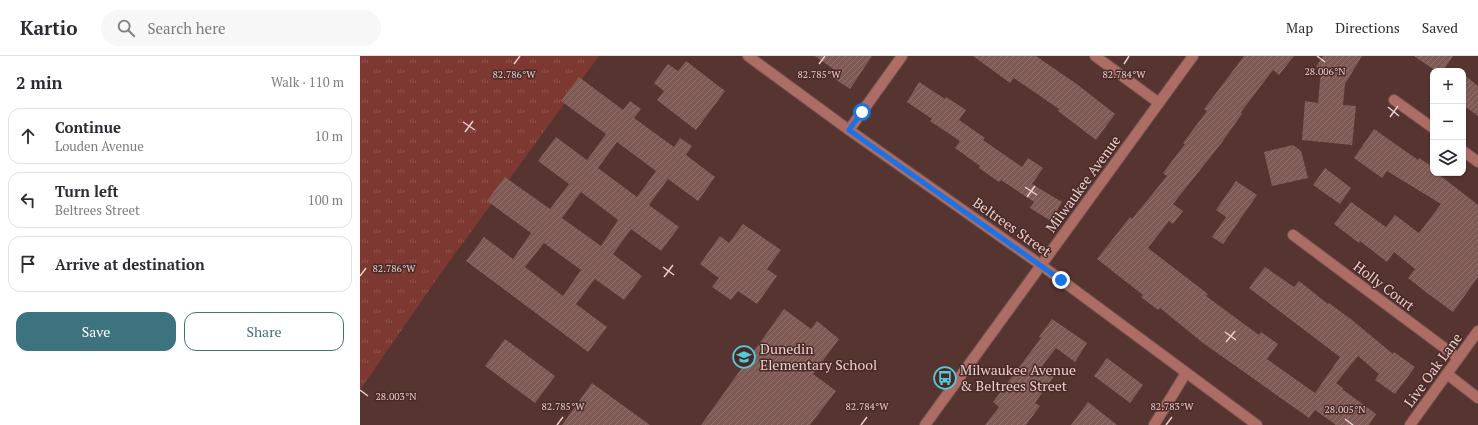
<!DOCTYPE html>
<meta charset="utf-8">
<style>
:root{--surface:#fff;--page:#f7f7f7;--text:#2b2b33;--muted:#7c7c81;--line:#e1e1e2;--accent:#3d737f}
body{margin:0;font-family:"PT Serif",serif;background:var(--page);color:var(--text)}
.controls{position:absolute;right:12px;top:12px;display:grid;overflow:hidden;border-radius:8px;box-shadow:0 1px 3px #0004}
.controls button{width:36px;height:36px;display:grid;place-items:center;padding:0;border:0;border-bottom:1px solid var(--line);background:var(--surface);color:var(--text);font:20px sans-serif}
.stop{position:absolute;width:12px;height:12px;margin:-9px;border:3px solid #1a73e8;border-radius:50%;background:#fff}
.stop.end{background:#1a73e8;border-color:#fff;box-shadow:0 1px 4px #0008}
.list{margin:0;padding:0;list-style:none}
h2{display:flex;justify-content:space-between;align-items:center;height:52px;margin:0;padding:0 16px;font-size:17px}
h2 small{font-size:13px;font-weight:400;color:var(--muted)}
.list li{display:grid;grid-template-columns:26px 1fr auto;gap:12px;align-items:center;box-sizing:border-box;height:56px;margin:0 8px 8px;padding:0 8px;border:1px solid var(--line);border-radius:12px}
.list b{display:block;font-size:15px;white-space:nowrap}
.list p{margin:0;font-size:13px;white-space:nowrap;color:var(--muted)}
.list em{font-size:13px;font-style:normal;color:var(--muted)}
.actions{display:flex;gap:8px;padding:12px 16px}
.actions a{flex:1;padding:9px 0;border:1px solid var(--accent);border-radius:12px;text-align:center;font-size:14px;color:var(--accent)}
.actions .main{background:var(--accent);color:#fff}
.icon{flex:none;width:22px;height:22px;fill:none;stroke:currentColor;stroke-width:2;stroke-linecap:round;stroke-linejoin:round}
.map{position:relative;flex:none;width:1118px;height:369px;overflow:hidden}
header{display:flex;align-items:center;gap:24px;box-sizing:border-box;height:56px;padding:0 20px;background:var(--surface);border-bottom:1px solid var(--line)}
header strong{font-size:19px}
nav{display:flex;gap:22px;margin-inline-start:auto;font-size:14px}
.search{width:280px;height:36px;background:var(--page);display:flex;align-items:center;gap:10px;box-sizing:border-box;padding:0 14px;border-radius:22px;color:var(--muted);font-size:15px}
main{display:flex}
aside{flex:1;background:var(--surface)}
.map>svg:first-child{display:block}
</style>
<header>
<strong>Kartio</strong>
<div class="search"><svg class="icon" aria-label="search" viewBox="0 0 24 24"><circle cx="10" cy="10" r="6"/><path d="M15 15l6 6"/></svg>Search here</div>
<nav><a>Map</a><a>Directions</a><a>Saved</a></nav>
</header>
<main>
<aside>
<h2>2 min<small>Walk · 110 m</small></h2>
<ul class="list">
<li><svg class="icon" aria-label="ahead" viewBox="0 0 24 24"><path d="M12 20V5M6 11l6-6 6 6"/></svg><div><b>Continue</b><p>Louden Avenue</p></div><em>10 m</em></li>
<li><svg class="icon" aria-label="left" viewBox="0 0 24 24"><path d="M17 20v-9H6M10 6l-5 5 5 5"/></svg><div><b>Turn left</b><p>Beltrees Street</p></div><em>100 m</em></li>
<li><svg class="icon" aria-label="arrive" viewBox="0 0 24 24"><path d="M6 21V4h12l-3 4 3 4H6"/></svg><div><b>Arrive at destination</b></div></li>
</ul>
<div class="actions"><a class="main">Save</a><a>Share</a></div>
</aside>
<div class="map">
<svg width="1118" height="369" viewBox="0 0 1118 369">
<defs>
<pattern id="park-tufts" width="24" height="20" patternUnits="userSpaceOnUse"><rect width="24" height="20" fill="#7d3832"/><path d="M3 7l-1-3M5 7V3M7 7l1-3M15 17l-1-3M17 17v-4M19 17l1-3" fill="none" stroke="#8f544e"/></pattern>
<pattern id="building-hatch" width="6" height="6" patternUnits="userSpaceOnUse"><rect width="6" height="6" fill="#7f5a55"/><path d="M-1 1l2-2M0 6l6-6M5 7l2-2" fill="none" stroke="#91716c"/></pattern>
</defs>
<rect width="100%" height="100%" fill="#563430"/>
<polygon fill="url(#park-tufts)" points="0,0 239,0 81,217 0,334"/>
<g fill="url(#building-hatch)" fill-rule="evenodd">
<polygon points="455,0 512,0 490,33 472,21 476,15"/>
<polygon points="613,0 676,0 718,29 755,58 736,84 698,55 699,53 654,22 650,27"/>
<polygon points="884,0 934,0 919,19 913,14 881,56 882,58 860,89 813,148 823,155 813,168 809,165 788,192 848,238 846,240 899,279 901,276 918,288 907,303 955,337 980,301 889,232 905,211 934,231 939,225 968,248 969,247 992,264 1033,298 1034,296 1055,311 1035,338 1015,324 1019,318 998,300 976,327 983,332 982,333 1016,358 1009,369 976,369 955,354 949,362 843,287 800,252 798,254 781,241 783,239 737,203 770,161 772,163 807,120 803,117 825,88 823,87 847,55 844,53"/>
<polygon points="963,0 1002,0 985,28 983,49 996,50 992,89 942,84 945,45 958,47 961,14 956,11"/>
<polygon points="1054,0 1093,0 1083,15 1076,15"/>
<polygon points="326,5 365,35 336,74 297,44 304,35 294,27 308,8 318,15"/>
<polygon points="1103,18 1118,30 1118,60 1103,49"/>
<path d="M219,21l44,33 7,-9 11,8 -7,9 40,29 6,-9 12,8 -6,9 29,22 -17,24 -30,-22 -19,26 30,22 -18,24 -30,-22 -18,25 29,22 -18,24 -29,-21 -19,25 31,23 -19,25 -122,-91 18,-24 29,22 18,-26 -44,-32 18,-24 45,32 19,-25 -31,-23 18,-24 31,23 19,-26 -45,-33zM257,86l39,29 -19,26 -39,-29zM221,136l37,28 -17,26 -39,-28zM184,187l37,27 -18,26 -38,-29z"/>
<polygon points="559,26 585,43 586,41 606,54 599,64 625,82 623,84 662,111 668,102 683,112 672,128 702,146 691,165 670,152 674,146 641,124 639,126 619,112 620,110 595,92 600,85 570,65 572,63 547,46"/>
<polygon points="1014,73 1058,104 1059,102 1073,111 1073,117 1077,117 1118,149 1118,221 1093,256 1067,237 1048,222 1055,213 1034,196 1027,206 1000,185 999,187 974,168 991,146 1026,171 1035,159 1059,177 1081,148 1027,115 1022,122 994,102"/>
<polygon points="933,89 941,95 948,122 912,130 904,96"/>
<polygon points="965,112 991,132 980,148 953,129"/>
<polygon points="876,125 897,139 863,188 852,181 866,161 856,154"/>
<polygon points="383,168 421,194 407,213 417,220 397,248 378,235 371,244 352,231 359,222 340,208 360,180 369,187"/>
<polygon points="424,253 451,273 457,265 479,283 453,318 476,335 450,369 341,369"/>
<polygon points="692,263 727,287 715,306 696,292 682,310 694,320 675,347 680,350 666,369 625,369 639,351 633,346 681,282 679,281"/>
<polygon points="145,283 195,320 175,347 125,310"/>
<polygon points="747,302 783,329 770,347 734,320"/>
<polygon points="232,327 290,369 202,369"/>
<polygon points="728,346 757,369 711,369"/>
</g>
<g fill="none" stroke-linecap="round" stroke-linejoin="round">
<g stroke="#73534f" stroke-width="12">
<g id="minor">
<polyline points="388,0 489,74 681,209 897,369"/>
<polyline points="735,0 799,47"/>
<polyline points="1034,44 1073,72"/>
<polyline points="489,74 542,0"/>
<polyline points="1103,95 1118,106"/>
<polyline points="933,179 1098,302"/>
<polyline points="1087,318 1118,342"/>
<polyline points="565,369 833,0"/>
<polyline points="794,369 826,317"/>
<polyline points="1050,369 1118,275"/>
</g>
</g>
<use href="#minor" stroke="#ad6d65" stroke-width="10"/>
</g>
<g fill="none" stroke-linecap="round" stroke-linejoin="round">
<polyline stroke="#1a73e8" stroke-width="5" points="502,56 489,74 701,224"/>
</g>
<path fill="none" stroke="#e5cfcc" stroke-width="1.5" d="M957,0l8,6M154,8l6,-8M459,8l6,-8M764,8l5,-8M1028,51l11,9M1030,61l8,-11M103,66l12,8M105,76l8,-11M665,131l12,8M667,141l8,-11M303,211l11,8M0,220l6,-8M304,221l9,-12M865,276l11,8M866,286l9,-11M0,334l8,6M985,363l8,6M197,369l6,-8M501,369l6,-8M806,369l6,-8"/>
<defs>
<g id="school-ring" transform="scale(1.15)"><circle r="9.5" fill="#4a2926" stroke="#53cbdb" stroke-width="1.5"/><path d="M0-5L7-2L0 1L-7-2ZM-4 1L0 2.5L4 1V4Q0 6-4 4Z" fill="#53cbdb"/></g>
<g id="bus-ring" transform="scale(1.15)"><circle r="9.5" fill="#4a2926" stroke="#53cbdb" stroke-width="1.5"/><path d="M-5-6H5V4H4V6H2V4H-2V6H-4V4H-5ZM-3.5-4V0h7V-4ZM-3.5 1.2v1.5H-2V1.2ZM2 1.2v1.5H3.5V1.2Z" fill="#53cbdb"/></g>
</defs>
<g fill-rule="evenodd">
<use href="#school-ring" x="384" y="301"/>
<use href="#bus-ring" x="585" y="322"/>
</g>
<g text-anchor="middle" stroke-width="3" stroke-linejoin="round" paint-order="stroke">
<g font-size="14" fill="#e5cfcc" stroke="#4a2926">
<text transform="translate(723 128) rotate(-54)" y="5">Milwaukee Avenue</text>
<text transform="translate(652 171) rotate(35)" y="5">Beltrees Street</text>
<text transform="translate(1024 230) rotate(37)" y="5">Holly Court</text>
<text transform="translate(1073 314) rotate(-54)" y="5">Live Oak Lane</text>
</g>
<g font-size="14" fill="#e5cfcc" stroke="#4a2926" text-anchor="start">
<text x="400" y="298">Dunedin<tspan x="400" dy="16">Elementary School</tspan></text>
<text x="600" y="319">Milwaukee Avenue<tspan x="600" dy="16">&amp; Beltrees Street</tspan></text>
</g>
</g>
<g font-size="10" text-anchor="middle" fill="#e5cfcc" stroke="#4a2926" stroke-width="3" stroke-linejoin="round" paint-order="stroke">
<text x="965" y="19">28.006°N</text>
<text x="154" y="22">82.786°W</text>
<text x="459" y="22">82.785°W</text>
<text x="764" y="22">82.784°W</text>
<text x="34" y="216">82.786°W</text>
<text x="36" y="344">28.003°N</text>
<text x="203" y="354">82.785°W</text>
<text x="507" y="354">82.784°W</text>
<text x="812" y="354">82.783°W</text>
<text x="985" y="357">28.005°N</text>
</g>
</svg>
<div class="controls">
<button>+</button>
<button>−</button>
<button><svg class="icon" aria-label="layers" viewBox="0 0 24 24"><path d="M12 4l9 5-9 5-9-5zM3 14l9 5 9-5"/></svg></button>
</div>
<div class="stop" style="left:502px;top:56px"></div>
<div class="stop end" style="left:701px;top:224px"></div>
</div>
</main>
